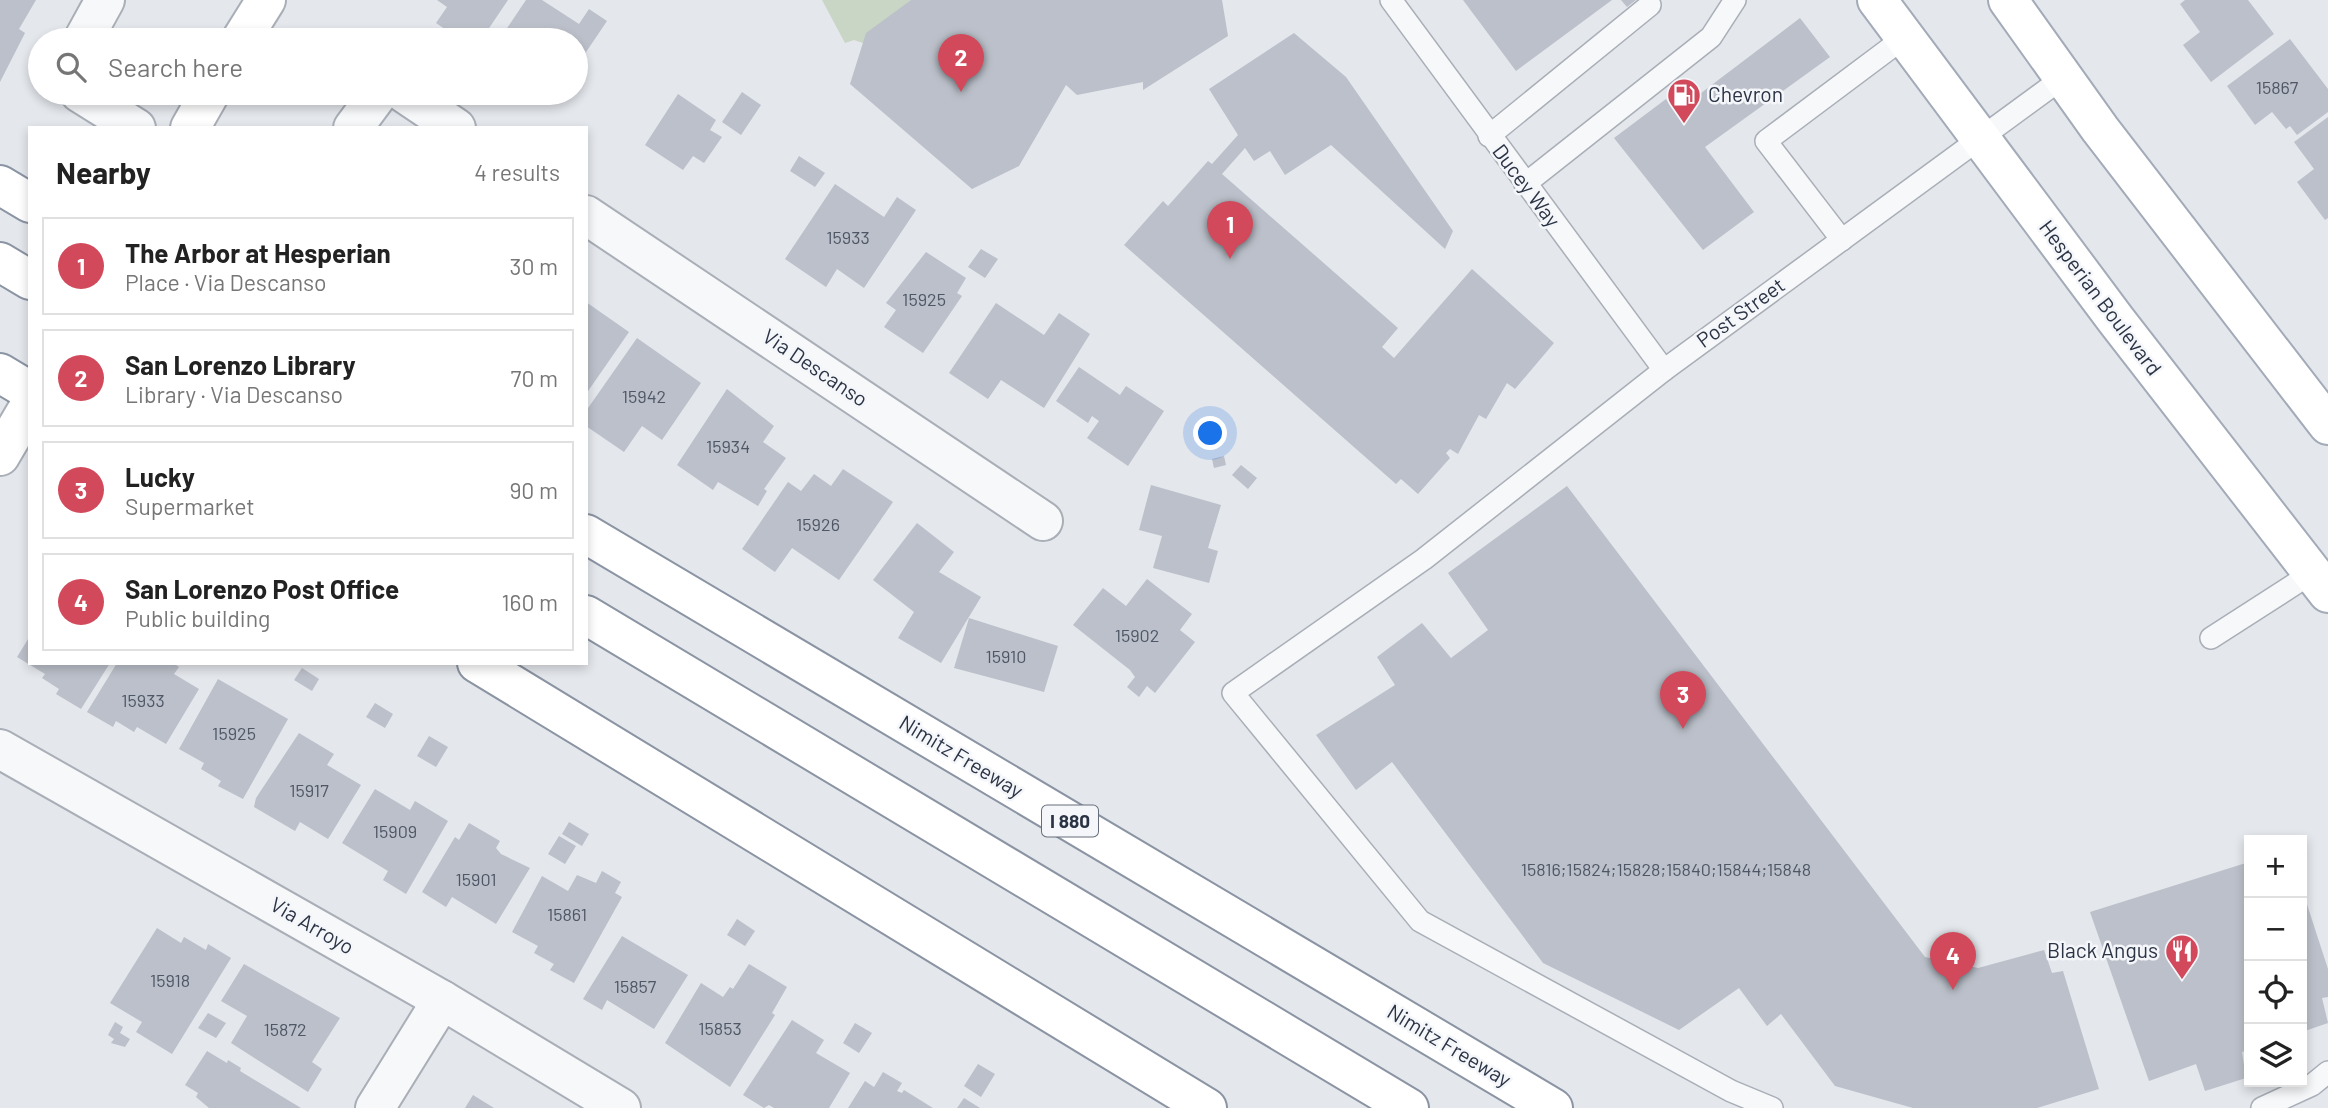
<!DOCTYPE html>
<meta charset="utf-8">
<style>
:root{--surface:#fff;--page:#f2f2f2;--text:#222;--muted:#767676;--line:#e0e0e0;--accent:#d1495b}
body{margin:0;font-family:Barlow,sans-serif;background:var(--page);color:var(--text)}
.controls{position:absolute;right:21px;bottom:21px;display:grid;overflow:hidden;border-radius:0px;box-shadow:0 4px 10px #0003}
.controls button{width:63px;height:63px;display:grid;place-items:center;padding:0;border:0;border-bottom:2px solid var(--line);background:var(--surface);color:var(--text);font:35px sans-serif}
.you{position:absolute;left:1211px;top:434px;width:24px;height:24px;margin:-18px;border:5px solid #fff;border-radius:50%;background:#1a73e8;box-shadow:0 0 0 10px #1a73e833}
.badge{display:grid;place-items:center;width:46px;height:46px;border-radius:50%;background:var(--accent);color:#fff;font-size:23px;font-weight:700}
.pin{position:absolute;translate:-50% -58px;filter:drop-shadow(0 2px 4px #0008)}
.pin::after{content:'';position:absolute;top:37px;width:24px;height:21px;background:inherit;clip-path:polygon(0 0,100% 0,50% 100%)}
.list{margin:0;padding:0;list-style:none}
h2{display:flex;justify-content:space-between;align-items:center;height:91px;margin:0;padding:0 28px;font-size:30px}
h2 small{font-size:23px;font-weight:400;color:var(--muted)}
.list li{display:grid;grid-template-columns:46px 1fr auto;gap:21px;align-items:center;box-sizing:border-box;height:98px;margin:0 14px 14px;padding:0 14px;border:2px solid var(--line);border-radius:0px}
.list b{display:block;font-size:26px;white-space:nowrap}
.list p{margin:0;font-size:23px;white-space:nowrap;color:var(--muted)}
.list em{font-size:23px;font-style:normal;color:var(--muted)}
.icon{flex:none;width:38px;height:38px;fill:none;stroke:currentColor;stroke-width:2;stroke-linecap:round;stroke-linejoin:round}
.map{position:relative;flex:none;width:2328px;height:1108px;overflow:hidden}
.search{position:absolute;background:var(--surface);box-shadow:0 4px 10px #0003;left:28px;top:28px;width:560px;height:77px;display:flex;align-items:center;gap:18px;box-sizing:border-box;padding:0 24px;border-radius:38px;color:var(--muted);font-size:26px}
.panel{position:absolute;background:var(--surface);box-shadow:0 4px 10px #0003;left:28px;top:126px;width:560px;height:539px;border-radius:0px}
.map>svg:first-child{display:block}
</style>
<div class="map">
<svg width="2328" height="1108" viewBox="0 0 2328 1108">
<rect width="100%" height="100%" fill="#e4e7ec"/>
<polygon fill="#c9d6c5" points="822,0 911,0 863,43 854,40 845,43"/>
<g fill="#bbc0ca">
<polygon points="0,0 36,0 19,29 25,33 0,82"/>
<polygon points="437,0 508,0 481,40 461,40 436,23 447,7"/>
<polygon points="526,0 542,0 579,24 589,9 607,21 576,67 576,40 499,40"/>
<polygon points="911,0 1222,0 1228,36 1143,90 1143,82 1077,95 1066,85 1019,166 972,189 850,84 866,33"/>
<polygon points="1463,0 1612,0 1516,71"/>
<polygon points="1621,0 1636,0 1627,7"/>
<polygon points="2185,0 2248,0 2274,34 2211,82 2183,45 2200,32 2180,4"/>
<polygon points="1800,18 1830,57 1705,147 1754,212 1703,250 1614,138 1666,99 1676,112"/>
<polygon points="1294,33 1346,77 1453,231 1445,249 1331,145 1285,175 1270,151 1254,161 1245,148 1222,174 1398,328 1382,347 1394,358 1472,269 1554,343 1515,389 1507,383 1486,419 1479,415 1458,454 1450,449 1446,453 1450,458 1418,494 1401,479 1396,484 1124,245 1163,201 1168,206 1208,161 1212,164 1238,135 1209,89"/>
<polygon points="2290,39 2328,89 2328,112 2297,135 2290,126 2286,129 2272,112 2255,125 2227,86"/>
<polygon points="742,92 761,105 741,135 722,122"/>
<polygon points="678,94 716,120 710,130 722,137 704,163 693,156 683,170 645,145"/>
<polygon points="2328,117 2328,218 2325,220 2297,182 2314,169 2294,142"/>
<polygon points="799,156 825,173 815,187 790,171"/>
<polygon points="835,184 884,217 897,197 916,210 864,288 837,269 826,287 785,259"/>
<polygon points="981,249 998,259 985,278 968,267"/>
<polygon points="926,252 966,278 957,293 962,296 923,353 884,327 896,310 886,303"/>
<polygon points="586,302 629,332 586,394"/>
<polygon points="996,303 1044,335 1059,313 1090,334 1044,408 1001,380 988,399 949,373"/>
<polygon points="637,338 701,383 662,440 642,426 624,452 586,426 586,411"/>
<polygon points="1079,367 1120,395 1126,386 1164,411 1128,466 1087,438 1099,421 1092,416 1088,423 1056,401"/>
<polygon points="727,389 774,426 763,442 786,458 764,489 767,491 758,506 718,482 713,490 677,465"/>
<polygon points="1224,456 1226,465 1214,468 1212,459"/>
<polygon points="1241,465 1257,478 1248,489 1232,475"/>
<polygon points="843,469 893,502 839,580 792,548 775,572 742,549 788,482 801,491 814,474 831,486"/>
<polygon points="1151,485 1221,505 1208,548 1218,551 1209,583 1153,568 1162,536 1139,530"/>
<polygon points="1567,486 1925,957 1978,968 2044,950 2052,973 2063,971 2099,1089 2037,1108 1913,1108 1835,1086 1781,1014 1767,1026 1739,988 1679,1030 1543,963 1392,762 1356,790 1316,735 1395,685 1377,657 1422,623 1451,658 1488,630 1448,573"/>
<polygon points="917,523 954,552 939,572 981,597 941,663 898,638 914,612 873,580"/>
<polygon points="1147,579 1192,614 1180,630 1195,642 1155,693 1147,686 1139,697 1127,687 1135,677 1130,670 1073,625 1103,588 1126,606"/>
<polygon points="969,618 1058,646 1044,692 954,668"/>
<polygon points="30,636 30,663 110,663 81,709 56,694 59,689 42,678 45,674 17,657"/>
<polygon points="117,663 173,663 179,667 174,674 199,689 166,744 137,727 134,732 116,721 113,727 87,712"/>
<polygon points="302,668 319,679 312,691 294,680"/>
<polygon points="218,679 288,719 243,799 218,786 221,781 201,769 204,763 179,749"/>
<polygon points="375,703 393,714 385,728 366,717"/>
<polygon points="299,733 334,754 327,765 361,785 328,839 300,822 295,831 254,807 256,798"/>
<polygon points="429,736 448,747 436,767 417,756"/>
<polygon points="375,789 410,810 415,801 448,821 406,894 383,880 388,871 342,843"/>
<polygon points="569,822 589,834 582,846 562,834"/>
<polygon points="469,823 500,841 496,848 501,854 530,868 496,924 452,897 446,907 422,892 455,837 459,840"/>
<polygon points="559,836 576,846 565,864 548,854"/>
<polygon points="2249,862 2249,1050 2242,1052 2246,1078 2205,1091 2196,1064 2149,1081 2090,912"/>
<polygon points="602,871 621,882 615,893 622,897 574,983 550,970 554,964 534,953 538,946 512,932 542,876 568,891 577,875 596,883"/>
<polygon points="2302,889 2328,969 2328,997 2322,998 2328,1023 2302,1032"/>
<polygon points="737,919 755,931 745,946 727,935"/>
<polygon points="157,928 181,943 184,937 206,950 208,944 231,958 172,1054 136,1032 142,1022 110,1003"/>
<polygon points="622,936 688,975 654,1029 607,1000 602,1010 583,999"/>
<polygon points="244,964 340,1018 312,1062 322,1069 308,1092 231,1043 247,1016 221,1001"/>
<polygon points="749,964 787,987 772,1013 775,1015 730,1087 665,1043 701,983 723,997 730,987 733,989"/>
<polygon points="208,1013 226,1023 216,1038 198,1028"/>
<polygon points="792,1020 824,1040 816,1053 850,1073 829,1108 774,1108 769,1105 764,1108 743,1095"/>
<polygon points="115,1022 123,1027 120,1033 130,1039 125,1047 111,1043 114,1039 108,1035"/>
<polygon points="855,1023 872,1033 859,1053 843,1043"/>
<polygon points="207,1051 227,1063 228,1060 241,1068 240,1071 301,1108 209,1108 196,1097 198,1093 185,1085"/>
<polygon points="978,1064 995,1074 981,1097 964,1086"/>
<polygon points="883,1072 902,1083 897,1091 902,1093 904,1090 933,1108 848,1108 865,1081 874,1087"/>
<polygon points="473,1095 494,1108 465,1108"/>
<polygon points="964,1098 980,1108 957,1108"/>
</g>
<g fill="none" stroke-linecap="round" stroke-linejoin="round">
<g stroke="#a9aeb7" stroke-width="24">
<g id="lane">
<polyline points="1391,0 1664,370"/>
<polyline points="1489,136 1650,5"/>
<polyline points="1525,184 1711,37 1735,0"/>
<polyline points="1842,240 1766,141 1905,37"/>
<polyline points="2211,638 2312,573"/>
<polyline points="1772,1108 1731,1091 1420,921 1233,693 1424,559 1664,370 2064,77"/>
<polyline points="2262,1108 2312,1085 2328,1072"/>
</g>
</g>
<g stroke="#a9aeb7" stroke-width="42">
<g id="street">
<polyline points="83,40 105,0"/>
<polyline points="80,93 136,128"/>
<polyline points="404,93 456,128"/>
<polyline points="353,128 379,93"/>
<polyline points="586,215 1043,521"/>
<polyline points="0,749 442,1000 621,1108"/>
<polyline points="375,1108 442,1000"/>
</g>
</g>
<g stroke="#a9aeb7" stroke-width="42">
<g id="secondary">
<polyline points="241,40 266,0"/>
<polyline points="190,128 210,93"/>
<polyline points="0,456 30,405"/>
</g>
</g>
<g stroke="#a3abb8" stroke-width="42">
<g id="primary">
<polyline points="1877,0 2116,320 2328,593"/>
<polyline points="2008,0 2100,129 2328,425"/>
</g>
</g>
<g stroke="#8b94a3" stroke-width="42">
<g id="highway">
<polyline points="0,185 30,203"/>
<polyline points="0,262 30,280"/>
<polyline points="0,373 30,391"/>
<polyline points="586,534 1553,1108"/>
<polyline points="586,615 1409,1108"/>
<polyline points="477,663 1207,1108"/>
</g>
</g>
<use href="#lane" stroke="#f7f8fa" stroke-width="21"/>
<use href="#street" stroke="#f7f8fa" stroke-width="38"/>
<use href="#secondary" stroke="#fff" stroke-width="38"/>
<use href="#primary" stroke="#fff" stroke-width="38"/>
<use href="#highway" stroke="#fff" stroke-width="38"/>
</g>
<defs>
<g id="fuel-pin" transform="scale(1.75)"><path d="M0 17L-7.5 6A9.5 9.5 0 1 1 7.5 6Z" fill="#d1495b" stroke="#f4f6f9"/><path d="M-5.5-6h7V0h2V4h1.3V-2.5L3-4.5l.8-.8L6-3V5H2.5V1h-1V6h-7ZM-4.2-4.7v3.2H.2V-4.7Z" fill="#fff"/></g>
<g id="restaurant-pin" transform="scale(1.75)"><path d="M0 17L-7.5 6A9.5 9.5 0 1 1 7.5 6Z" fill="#d1495b" stroke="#f4f6f9"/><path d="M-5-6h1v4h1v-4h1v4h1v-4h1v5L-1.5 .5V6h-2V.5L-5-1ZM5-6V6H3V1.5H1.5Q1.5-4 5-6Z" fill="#fff"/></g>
</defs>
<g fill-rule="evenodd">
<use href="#fuel-pin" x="1684" y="95"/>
<use href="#restaurant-pin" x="2182" y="951"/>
</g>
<g text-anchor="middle" stroke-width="5" stroke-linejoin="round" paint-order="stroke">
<g font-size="18" fill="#4f5766">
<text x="2277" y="94">15867</text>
<text x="848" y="244">15933</text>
<text x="924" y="306">15925</text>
<text x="644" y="403">15942</text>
<text x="728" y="453">15934</text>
<text x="818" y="531">15926</text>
<text x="1137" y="642">15902</text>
<text x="1006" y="663">15910</text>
<text x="143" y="707">15933</text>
<text x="234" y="740">15925</text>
<text x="309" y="797">15917</text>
<text x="395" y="838">15909</text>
<text x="1666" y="876">15816;15824;15828;15840;15844;15848</text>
<text x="476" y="886">15901</text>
<text x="567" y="921">15861</text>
<text x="170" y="987">15918</text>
<text x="635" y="993">15857</text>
<text x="720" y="1035">15853</text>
<text x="285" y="1036">15872</text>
</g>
<rect fill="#f4f6f9" stroke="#676e7b" stroke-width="2" x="1042" y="805.5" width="56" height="31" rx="5"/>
<g font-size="19" font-weight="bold" fill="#2b3445">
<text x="1070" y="828">I 880</text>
</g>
<g font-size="21" fill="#2b3445" stroke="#f4f6f9" text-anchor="start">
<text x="1708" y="102">Chevron</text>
<text x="2158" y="958" text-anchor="end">Black Angus</text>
</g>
<g font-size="21" fill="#2b3445" stroke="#f4f6f9">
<text transform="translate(1526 186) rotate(53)" y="7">Ducey Way</text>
<text transform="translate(2100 298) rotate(53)" y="7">Hesperian Boulevard</text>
<text transform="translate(1741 313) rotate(-36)" y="7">Post Street</text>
<text transform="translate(815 368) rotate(34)" y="7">Via Descanso</text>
<text transform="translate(961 757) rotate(31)" y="7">Nimitz Freeway</text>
<text transform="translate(312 926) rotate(30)" y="7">Via Arroyo</text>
<text transform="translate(1449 1046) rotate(31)" y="7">Nimitz Freeway</text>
</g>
</g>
</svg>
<div class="controls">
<button>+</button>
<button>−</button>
<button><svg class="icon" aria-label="locate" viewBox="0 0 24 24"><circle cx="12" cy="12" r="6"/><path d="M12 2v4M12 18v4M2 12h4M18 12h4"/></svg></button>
<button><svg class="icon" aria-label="layers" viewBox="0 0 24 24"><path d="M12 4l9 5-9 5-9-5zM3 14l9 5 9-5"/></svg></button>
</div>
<div class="you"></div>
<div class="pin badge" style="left:1230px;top:259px">1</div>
<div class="pin badge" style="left:961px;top:92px">2</div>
<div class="pin badge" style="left:1683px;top:729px">3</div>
<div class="pin badge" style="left:1953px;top:990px">4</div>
<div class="search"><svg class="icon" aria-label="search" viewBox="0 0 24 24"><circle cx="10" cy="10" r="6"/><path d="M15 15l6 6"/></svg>Search here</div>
<section class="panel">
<h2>Nearby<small>4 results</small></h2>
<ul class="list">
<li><span class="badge">1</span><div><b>The Arbor at Hesperian</b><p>Place · Via Descanso</p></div><em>30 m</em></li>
<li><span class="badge">2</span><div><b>San Lorenzo Library</b><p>Library · Via Descanso</p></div><em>70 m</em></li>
<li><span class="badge">3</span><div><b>Lucky</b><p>Supermarket</p></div><em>90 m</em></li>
<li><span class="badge">4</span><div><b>San Lorenzo Post Office</b><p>Public building</p></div><em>160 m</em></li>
</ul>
</section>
</div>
